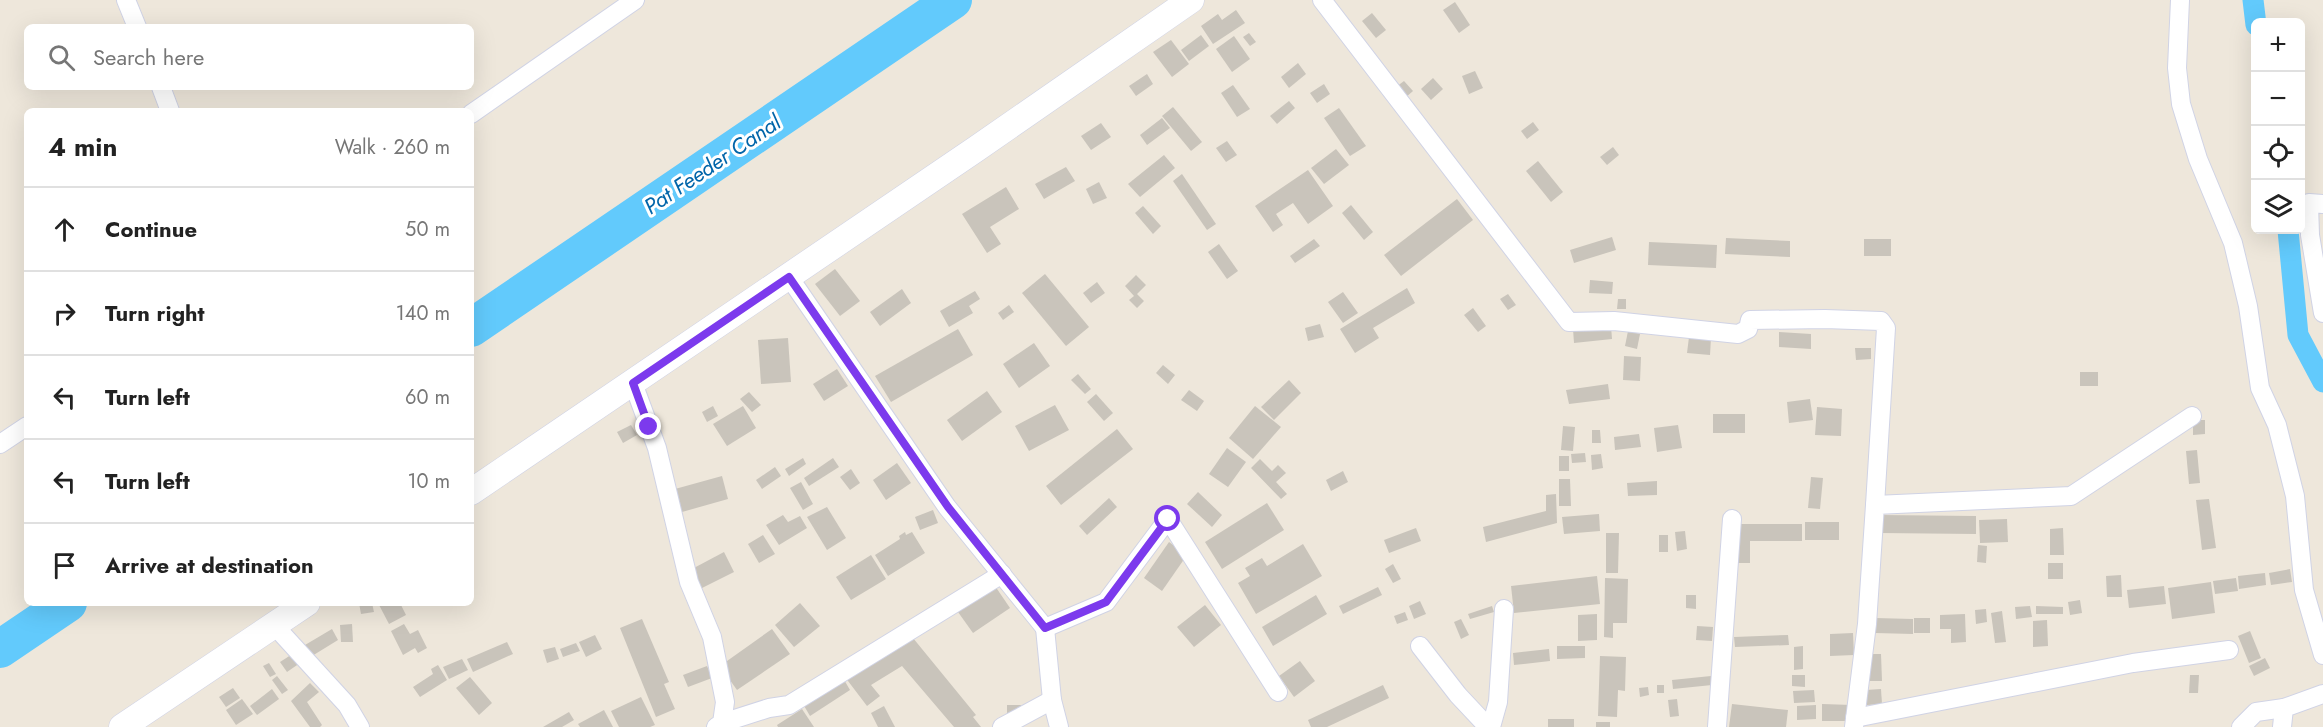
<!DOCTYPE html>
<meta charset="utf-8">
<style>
:root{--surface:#fff;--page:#f6f6f6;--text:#222;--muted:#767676;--line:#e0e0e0}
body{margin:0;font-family:Jost,sans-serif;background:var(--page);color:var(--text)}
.controls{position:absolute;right:18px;top:18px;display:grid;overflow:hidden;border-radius:9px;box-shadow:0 6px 24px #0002}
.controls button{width:54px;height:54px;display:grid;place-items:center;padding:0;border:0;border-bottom:2px solid var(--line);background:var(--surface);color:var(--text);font:30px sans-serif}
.stop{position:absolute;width:18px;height:18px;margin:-14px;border:4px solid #7c3aed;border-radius:50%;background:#fff}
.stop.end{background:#7c3aed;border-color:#fff;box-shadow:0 2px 6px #0008}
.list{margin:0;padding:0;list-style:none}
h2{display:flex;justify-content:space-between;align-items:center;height:78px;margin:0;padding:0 24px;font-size:26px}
h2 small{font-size:20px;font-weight:400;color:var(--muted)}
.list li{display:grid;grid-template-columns:39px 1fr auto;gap:18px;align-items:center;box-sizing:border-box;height:84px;padding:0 24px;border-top:2px solid var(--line)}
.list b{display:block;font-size:22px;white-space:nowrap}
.list em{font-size:20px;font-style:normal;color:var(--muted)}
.icon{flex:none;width:33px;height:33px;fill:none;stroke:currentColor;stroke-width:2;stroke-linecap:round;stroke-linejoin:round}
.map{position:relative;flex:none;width:2323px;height:727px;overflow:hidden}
.search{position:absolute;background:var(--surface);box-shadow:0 6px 24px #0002;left:24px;top:24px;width:450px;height:66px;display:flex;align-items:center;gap:15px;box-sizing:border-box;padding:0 21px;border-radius:9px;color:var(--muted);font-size:22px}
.panel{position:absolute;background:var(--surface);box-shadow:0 6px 24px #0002;left:24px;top:108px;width:450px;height:498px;border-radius:9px}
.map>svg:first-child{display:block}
</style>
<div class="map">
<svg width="2323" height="727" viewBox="0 0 2323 727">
<rect width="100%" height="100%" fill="#eee7db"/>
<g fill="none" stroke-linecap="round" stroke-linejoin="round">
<g stroke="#62cafc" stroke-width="21">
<polyline points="2253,0 2256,25"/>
<polyline points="2288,230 2298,335 2323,382"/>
</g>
<g stroke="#62cafc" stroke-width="38">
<polyline points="471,328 953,0"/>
<polyline points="0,649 68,603"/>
</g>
</g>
<g fill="#c9c4bb">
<polygon points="1455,2 1470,25 1459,33 1443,10"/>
<polygon points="1236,10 1245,23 1213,44 1201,26 1218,14 1222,20"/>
<polygon points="1372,13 1386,30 1376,38 1362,21"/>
<polygon points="1249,33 1256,42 1250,46 1243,37"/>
<polygon points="1201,35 1209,46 1189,61 1181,50"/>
<polygon points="1234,36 1250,59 1232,72 1216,49"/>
<polygon points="1171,40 1189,64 1172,77 1153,52"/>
<polygon points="1298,63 1306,74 1289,88 1281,77"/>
<polygon points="1475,71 1483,88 1469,94 1462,76"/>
<polygon points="1147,74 1153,84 1136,96 1129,86"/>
<polygon points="1433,78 1443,89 1431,100 1421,89"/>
<polygon points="1404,81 1413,91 1405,98 1396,87"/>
<polygon points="1324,84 1330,94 1317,103 1310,93"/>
<polygon points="1233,85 1250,109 1237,117 1221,93"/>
<polygon points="1289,101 1295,108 1277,124 1270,116"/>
<polygon points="1173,107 1202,142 1191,151 1162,116"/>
<polygon points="1339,108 1366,146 1350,156 1324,118"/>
<polygon points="1162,118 1170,128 1147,145 1140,135"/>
<polygon points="1533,122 1539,130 1527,139 1521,131"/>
<polygon points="1101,123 1111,137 1091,150 1081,136"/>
<polygon points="1227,141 1237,155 1226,162 1216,148"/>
<polygon points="1613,147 1619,155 1607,165 1600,157"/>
<polygon points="1336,149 1349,165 1324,184 1311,168"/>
<polygon points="1164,155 1175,168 1140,197 1128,184"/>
<polygon points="1538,161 1563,192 1551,202 1526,171"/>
<polygon points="1066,167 1075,181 1044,199 1035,184"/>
<polygon points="1308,170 1333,206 1308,224 1293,203 1276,214 1283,225 1273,232 1255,206"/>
<polygon points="1182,174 1216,224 1207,230 1173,181"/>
<polygon points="1099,182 1107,198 1093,204 1086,189"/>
<polygon points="1006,187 1019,209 990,227 1001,244 987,253 962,214"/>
<polygon points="1457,199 1473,220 1401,276 1384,255"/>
<polygon points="1351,205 1373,232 1364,240 1342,213"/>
<polygon points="1143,206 1161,226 1153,234 1135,213"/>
<polygon points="1612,237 1616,250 1574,263 1570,250"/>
<polygon points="1726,238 1790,241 1790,257 1725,254"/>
<polygon points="1314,239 1320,246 1295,263 1290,256"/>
<rect x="1864" y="239" width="27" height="17"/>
<polygon points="1649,242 1717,245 1716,268 1648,265"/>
<polygon points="1219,244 1238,271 1227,279 1208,252"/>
<polygon points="835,269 860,301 840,316 815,284"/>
<polygon points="1045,274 1089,327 1066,346 1022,293"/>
<polygon points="1136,275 1146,285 1137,294 1144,301 1137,308 1129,300 1134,296 1125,286"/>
<polygon points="1590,280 1613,282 1612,294 1589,293"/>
<polygon points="1097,282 1105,293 1091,303 1083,293"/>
<polygon points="1407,288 1415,303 1373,328 1379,338 1355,353 1340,329"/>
<polygon points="902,289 911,303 880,326 870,312"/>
<polygon points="975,291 980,299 969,306 973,313 949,327 940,311"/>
<polygon points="1343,292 1358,313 1343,323 1328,302"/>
<polygon points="1508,294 1516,305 1508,310 1500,299"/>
<polygon points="1618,299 1626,299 1626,309 1617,309"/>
<polygon points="1009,305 1014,312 1003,320 998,313"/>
<polygon points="1473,308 1486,326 1478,332 1464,315"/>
<polygon points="1320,324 1324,337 1308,341 1305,328"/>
<polygon points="1611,326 1612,339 1574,343 1573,329"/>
<polygon points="958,329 973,355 891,402 875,376"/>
<polygon points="1628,331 1640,334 1637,349 1625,346"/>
<polygon points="1779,332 1811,334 1811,349 1779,347"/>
<polygon points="1689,337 1711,338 1710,355 1687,353"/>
<polygon points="788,338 791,382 761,384 758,340"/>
<polygon points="1034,343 1050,366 1019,388 1003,364"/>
<polygon points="1855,348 1871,348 1871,359 1856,360"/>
<polygon points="1624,356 1641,357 1640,381 1623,380"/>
<polygon points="1163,365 1175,375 1168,384 1156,373"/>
<polygon points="837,369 848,386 824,401 813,384"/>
<rect x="2080" y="372" width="18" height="14"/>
<polygon points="1078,374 1091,389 1085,394 1071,380"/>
<polygon points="1289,380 1301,393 1274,420 1261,407"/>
<polygon points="1608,384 1610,399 1569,404 1566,390"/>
<polygon points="1189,390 1204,401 1197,411 1181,400"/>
<polygon points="987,391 1002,412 962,441 947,420"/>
<polygon points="749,392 761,405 752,412 740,399"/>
<polygon points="1096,394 1113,413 1104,421 1087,402"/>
<polygon points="1810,399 1813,420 1789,423 1787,402"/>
<polygon points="1055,405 1069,430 1029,451 1015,426"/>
<polygon points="713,406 718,416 707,422 702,412"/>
<polygon points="743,406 756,428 727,446 713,424"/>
<polygon points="1255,406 1281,427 1253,459 1229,438"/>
<polygon points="1817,407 1842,409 1841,436 1815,435"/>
<rect x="1713" y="414" width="32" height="19"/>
<polygon points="2193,420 2205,420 2205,434 2193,435"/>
<polygon points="631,425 637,435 623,443 617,432"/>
<polygon points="1678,425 1682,448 1657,452 1654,428"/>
<polygon points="1563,426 1575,427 1573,451 1561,450"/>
<polygon points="1117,429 1133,449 1061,505 1046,486"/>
<polygon points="1592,430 1600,430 1601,443 1592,443"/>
<polygon points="1639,434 1641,447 1615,450 1614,437"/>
<polygon points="1227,448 1246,462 1228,487 1209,474"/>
<polygon points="2197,450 2200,483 2189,484 2186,451"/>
<polygon points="1585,453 1586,462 1572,463 1571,454"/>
<polygon points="1601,454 1603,468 1592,470 1591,455"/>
<rect x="1559" y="456" width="10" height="15"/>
<polygon points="803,458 806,464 789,476 785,469"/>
<polygon points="833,458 839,467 809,486 804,478"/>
<polygon points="1260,459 1272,471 1278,465 1286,473 1276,482 1287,494 1281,499 1251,468"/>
<polygon points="897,463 911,483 886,500 873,480"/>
<polygon points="775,467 781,476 762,489 756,480"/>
<polygon points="851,469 860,483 850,490 840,477"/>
<polygon points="1343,471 1348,482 1331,491 1326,480"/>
<polygon points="722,476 728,499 682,512 675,489"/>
<polygon points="1811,477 1823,478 1820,509 1808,508"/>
<polygon points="1559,479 1570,479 1571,506 1559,506"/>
<polygon points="1657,481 1657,495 1628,496 1627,483"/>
<polygon points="801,482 813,504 803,510 790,488"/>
<polygon points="1198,492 1222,515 1212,527 1187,504"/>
<polygon points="1556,494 1557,523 1486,542 1483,527 1546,511 1546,495"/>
<polygon points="1109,498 1117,507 1087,535 1079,526"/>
<polygon points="2209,499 2216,548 2202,550 2196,500"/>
<polygon points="1267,503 1284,530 1222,569 1205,542"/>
<polygon points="827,507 846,538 827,550 807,517"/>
<polygon points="933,510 938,523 920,530 915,517"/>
<polygon points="1599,514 1600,531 1564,534 1562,517"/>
<polygon points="783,515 788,522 800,516 807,528 779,545 766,525"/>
<polygon points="1880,515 1976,516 1976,534 1880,533"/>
<polygon points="2007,519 2008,542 1980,543 1979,520"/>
<rect x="1805" y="522" width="34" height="18"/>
<polygon points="1737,524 1802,524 1802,541 1750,541 1750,563 1737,563"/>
<polygon points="1416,528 1421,541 1389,553 1384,540"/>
<polygon points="2063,528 2064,555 2050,555 2050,529"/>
<polygon points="1685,531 1687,549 1677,551 1675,532"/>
<polygon points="905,532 906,535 912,532 925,553 888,576 875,555 900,539 899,536"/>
<polygon points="1606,533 1619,533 1618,573 1606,573"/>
<polygon points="763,535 775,554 759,563 748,544"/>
<rect x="1659" y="535" width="9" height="17"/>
<polygon points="1169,542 1187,555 1162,591 1144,578"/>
<polygon points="1303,544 1322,576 1256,614 1238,583 1250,576 1245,568 1262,558 1267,566"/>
<polygon points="1978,545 1987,546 1986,563 1977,562"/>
<polygon points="724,552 734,572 702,588 692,569"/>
<polygon points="871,555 886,579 851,600 836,577"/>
<rect x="2048" y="563" width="15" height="16"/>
<polygon points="1393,564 1401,579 1393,583 1385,569"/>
<polygon points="2290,569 2292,582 2271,585 2269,573"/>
<polygon points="2265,573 2266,585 2239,589 2238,576"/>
<polygon points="2121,575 2122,597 2107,597 2106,576"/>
<polygon points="1597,576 1600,604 1514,613 1511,586"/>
<polygon points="1605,578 1628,579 1627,623 1613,623 1613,638 1604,637"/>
<polygon points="2236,578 2238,591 2215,594 2213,581"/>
<polygon points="2211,582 2215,613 2172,619 2168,588"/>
<polygon points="995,586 1010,608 973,633 958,612"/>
<polygon points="2164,586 2166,604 2129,608 2127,590"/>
<polygon points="1378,587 1382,595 1343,614 1339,606"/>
<polygon points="1316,595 1327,614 1273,646 1262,627"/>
<polygon points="1686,595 1696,595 1696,609 1686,608"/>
<polygon points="2080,600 2082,613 2070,615 2068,602"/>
<polygon points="1420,601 1426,614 1414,619 1409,606"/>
<polygon points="359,603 372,603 374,612 361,614"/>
<polygon points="378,603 400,603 406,615 389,624"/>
<polygon points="800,603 820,626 794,647 775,625"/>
<polygon points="1205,605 1221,625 1194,647 1177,627"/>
<polygon points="1492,606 1494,612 1470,619 1468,614"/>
<polygon points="2030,606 2032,617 2016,619 2015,607"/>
<polygon points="2036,606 2063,607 2063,614 2036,614"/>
<polygon points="1986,609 1987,622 1976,624 1975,610"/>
<polygon points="2002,611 2006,642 1995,643 1991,613"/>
<polygon points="1405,612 1408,620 1397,624 1394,616"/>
<polygon points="1597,614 1597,640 1578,641 1578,615"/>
<polygon points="1965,614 1966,642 1951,643 1951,629 1940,629 1940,615"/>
<polygon points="1875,618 1913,619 1913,634 1875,633"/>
<rect x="1914" y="618" width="16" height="15"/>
<polygon points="642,619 669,682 664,684 675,709 656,717 620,628"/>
<polygon points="1461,619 1469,635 1461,639 1454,622"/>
<polygon points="2047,620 2048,646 2033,647 2033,621"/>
<polygon points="352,624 353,642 341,642 340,625"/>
<polygon points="404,624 410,634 418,630 427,648 418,653 415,648 403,655 391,631"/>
<polygon points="1697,626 1713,627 1712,641 1696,640"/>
<polygon points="332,629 338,640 312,656 305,645"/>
<polygon points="772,629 790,654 737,690 720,666"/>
<polygon points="2250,631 2261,658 2249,663 2238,636"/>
<polygon points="1853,633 1854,655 1830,656 1830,634"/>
<polygon points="595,635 602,649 586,657 579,642"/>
<polygon points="1788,635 1789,645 1735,647 1734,637"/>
<polygon points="913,638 976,715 973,717 981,727 954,727 902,666 871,685 880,696 867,706 845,677"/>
<polygon points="507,642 513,654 473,672 467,659"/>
<polygon points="576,643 580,651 563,657 560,649"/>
<polygon points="1557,646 1585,646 1585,658 1557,659"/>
<polygon points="1803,646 1803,669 1794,670 1794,647"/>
<polygon points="555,647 559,659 547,663 543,650"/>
<polygon points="1549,649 1550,661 1514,665 1513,653"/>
<polygon points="294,653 300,663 287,672 280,662"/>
<polygon points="1868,654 1881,654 1882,681 1868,681"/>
<polygon points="1600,656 1626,657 1625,691 1618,690 1617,717 1598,716"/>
<polygon points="2265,658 2270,668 2254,676 2249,666"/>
<polygon points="462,659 468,670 449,679 443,667"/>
<polygon points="1300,661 1315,681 1294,697 1279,676"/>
<polygon points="269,663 276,674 270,677 263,666"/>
<polygon points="438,665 447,680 420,697 413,687 433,674 431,669"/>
<polygon points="707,666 712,678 688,687 683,675"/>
<polygon points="1792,675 1805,675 1805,687 1792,686"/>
<polygon points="2190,675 2199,675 2198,693 2189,693"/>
<polygon points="277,676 288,690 282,694 272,680"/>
<polygon points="1711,676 1712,685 1673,689 1672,680"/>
<polygon points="470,677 492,703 479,715 456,688"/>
<polygon points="843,678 850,690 810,716 803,704"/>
<polygon points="310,683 319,692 307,702 322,725 320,727 310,727 291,701"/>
<polygon points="1383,685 1389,698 1327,727 1311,727 1308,720"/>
<rect x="1657" y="685" width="7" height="8"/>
<polygon points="1648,687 1649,695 1640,697 1639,688"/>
<polygon points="233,688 240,698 226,707 219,697"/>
<polygon points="272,689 279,699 257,715 250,706"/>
<polygon points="1881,689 1882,704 1867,705 1866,690"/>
<polygon points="1814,690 1815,702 1794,703 1793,691"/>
<polygon points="641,697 655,725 650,727 619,727 611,711"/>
<polygon points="242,699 253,714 236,725 226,710"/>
<polygon points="1677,699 1679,716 1670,717 1668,700"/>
<polygon points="1732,704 1788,710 1786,727 1729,727"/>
<polygon points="1822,704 1852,705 1852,721 1822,721"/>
<rect x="1007" y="705" width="14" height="10"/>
<polygon points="1816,705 1816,719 1797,720 1797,706"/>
<polygon points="884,706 895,727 878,727 871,713"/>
<polygon points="802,709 814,727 778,727 777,725"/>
<polygon points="604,710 613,727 580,727 578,724"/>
<polygon points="569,712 574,720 562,727 543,727"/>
<rect x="1548" y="719" width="26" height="8"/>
<rect x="1596" y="722" width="14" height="5"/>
</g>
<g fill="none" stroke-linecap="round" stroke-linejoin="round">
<g stroke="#d0d3e5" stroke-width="20">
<g id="street">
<polyline points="126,0 137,27"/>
<polyline points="1322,0 1569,322 1614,321 1738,334 1748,329 1750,320 1825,319 1881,321 1886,328 1875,505"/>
<polyline points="2180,0 2177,68 2181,104 2198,159 2233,243 2248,306 2260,388 2277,425 2295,496 2304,590 2323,655"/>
<polyline points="161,87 170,111"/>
<polyline points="471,114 635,0"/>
<polyline points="2323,204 2309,203 2310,235 2323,313"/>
<polyline points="789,277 947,507 1045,628 1106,602 1168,519 1278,692"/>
<polyline points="633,383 657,448 689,582 712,637 725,702 722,723 716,727"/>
<polyline points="0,444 27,426"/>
<polyline points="274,625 347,705 360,727"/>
<polyline points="1045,628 1052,700 1059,727"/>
<polyline points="1420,646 1458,695 1488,727"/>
<polyline points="1855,718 2133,663 2229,650"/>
<polyline points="722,723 769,708 789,705 1002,574"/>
<polyline points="1002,727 1052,700"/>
<polyline points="1491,727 1498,702 1504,609"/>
<polyline points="1717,727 1732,519"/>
<polyline points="1854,727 1867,624 1875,505 2071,496 2192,416"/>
<polyline points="2241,727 2256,712 2284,708"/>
<polyline points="2282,727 2284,708 2323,694"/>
</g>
</g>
<g stroke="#d0d3e5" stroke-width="27">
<g id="secondary">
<polyline points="471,492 976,149 1191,0"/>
<polyline points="122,727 307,603"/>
</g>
</g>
<use href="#street" stroke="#fff" stroke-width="18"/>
<use href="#secondary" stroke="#fff" stroke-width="26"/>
</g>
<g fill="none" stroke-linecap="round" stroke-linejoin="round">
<polyline stroke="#7c3aed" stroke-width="8" points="649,427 633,383 789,277 948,507 1045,628 1106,602 1168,519"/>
</g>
<g text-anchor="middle" stroke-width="6" stroke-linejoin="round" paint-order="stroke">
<g font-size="22" font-style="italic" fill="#0065a9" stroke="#fff">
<text transform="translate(712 164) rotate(-34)" y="8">Pat Feeder Canal</text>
</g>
</g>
</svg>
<div class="controls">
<button>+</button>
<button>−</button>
<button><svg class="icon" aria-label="locate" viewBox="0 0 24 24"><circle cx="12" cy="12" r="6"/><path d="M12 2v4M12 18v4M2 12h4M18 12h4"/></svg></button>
<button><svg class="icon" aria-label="layers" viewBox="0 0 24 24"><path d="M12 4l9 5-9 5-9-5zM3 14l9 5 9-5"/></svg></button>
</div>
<div class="stop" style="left:1168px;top:519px"></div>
<div class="stop end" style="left:649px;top:427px"></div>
<div class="search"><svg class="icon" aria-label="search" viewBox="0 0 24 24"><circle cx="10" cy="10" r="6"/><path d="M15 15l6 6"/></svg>Search here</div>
<section class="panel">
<h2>4 min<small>Walk · 260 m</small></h2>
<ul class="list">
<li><svg class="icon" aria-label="ahead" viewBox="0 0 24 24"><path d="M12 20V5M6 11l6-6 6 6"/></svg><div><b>Continue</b></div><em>50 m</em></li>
<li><svg class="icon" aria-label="right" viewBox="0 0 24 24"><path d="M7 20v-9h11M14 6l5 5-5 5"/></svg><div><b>Turn right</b></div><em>140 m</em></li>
<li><svg class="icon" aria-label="left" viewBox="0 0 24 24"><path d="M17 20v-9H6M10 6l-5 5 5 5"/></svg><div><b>Turn left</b></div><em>60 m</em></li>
<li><svg class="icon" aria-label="left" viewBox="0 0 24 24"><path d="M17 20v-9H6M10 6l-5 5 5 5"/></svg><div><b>Turn left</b></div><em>10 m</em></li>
<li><svg class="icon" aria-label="arrive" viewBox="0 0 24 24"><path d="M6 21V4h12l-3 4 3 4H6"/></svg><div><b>Arrive at destination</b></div></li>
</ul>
</section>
</div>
